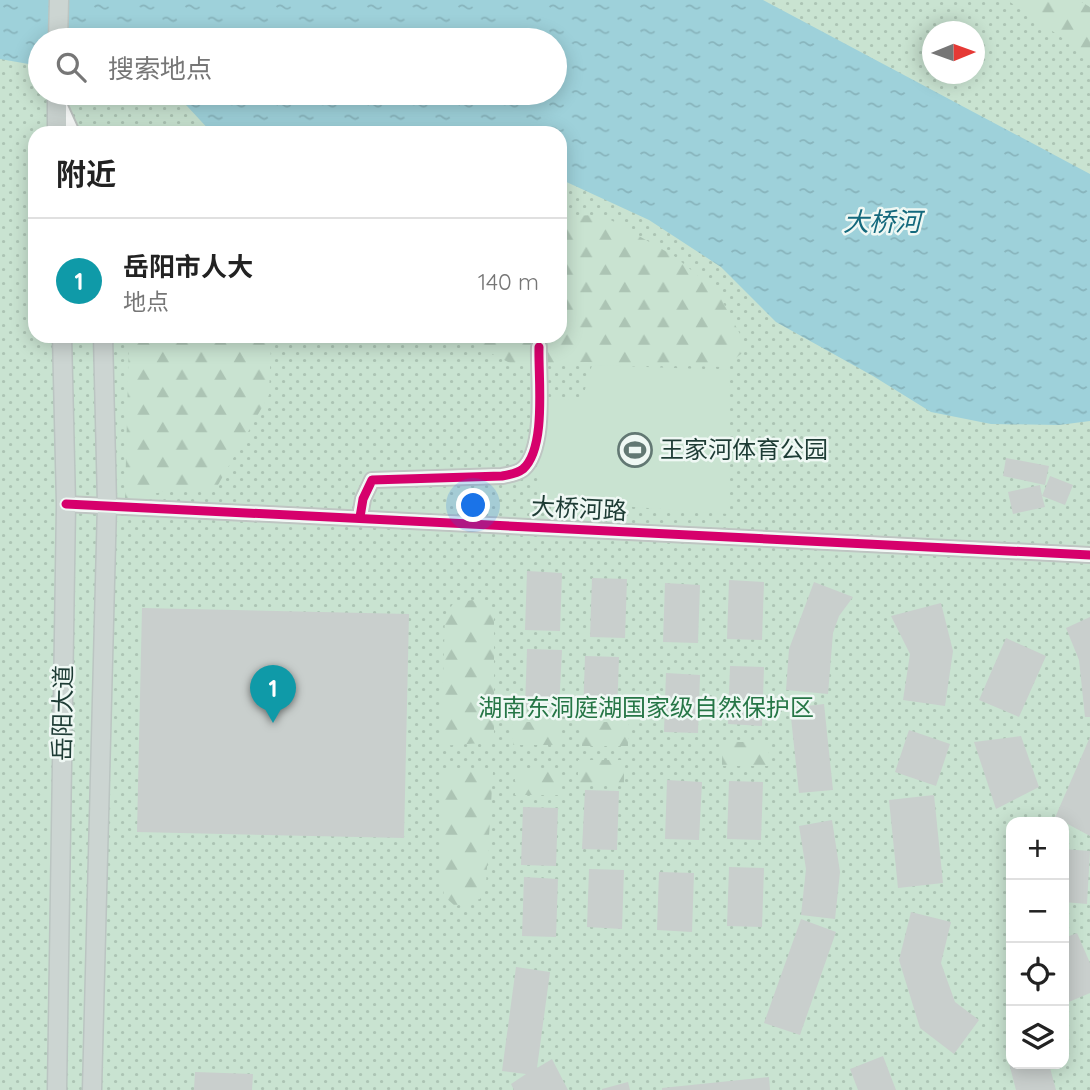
<!DOCTYPE html>
<html lang="zh">
<meta charset="utf-8">
<style>
:root{--surface:#fff;--page:#f6f6f6;--text:#222;--muted:#767676;--line:#e0e0e0;--accent:#627873}
body{margin:0;font-family:Quicksand,"Noto Sans SC",sans-serif;background:var(--page);color:var(--text)}
.controls{position:absolute;right:21px;bottom:21px;display:grid;overflow:hidden;border-radius:14px;box-shadow:0 4px 18px #0003}
.controls button{width:63px;height:63px;display:grid;place-items:center;padding:0;border:0;border-bottom:2px solid var(--line);background:var(--surface);color:var(--text);font:35px sans-serif}
.compass{position:absolute;left:922px;top:21px;width:63px;height:63px;border-radius:50%;background:var(--surface);box-shadow:0 4px 18px #0003;rotate:89deg}
.you{position:absolute;left:474px;top:506px;width:24px;height:24px;margin:-18px;border:5px solid #fff;border-radius:50%;background:#1a73e8;box-shadow:0 0 0 10px #1a73e833}
.badge{display:grid;place-items:center;width:46px;height:46px;border-radius:50%;background:var(--accent);color:#fff;font-size:23px;font-weight:700}
.pin{position:absolute;translate:-50% -58px;filter:drop-shadow(0 2px 4px #0008)}
.pin::after{content:'';position:absolute;top:37px;width:24px;height:21px;background:inherit;clip-path:polygon(0 0,100% 0,50% 100%)}
.list{margin:0;padding:0;list-style:none}
h2{display:flex;justify-content:space-between;align-items:center;height:91px;margin:0;padding:0 28px;font-size:30px}
h2 small{font-size:23px;font-weight:400;color:var(--muted)}
.list li{display:grid;grid-template-columns:46px 1fr auto;gap:21px;align-items:center;box-sizing:border-box;height:126px;padding:0 28px;border-top:2px solid var(--line)}
.list b{display:block;font-size:26px;white-space:nowrap}
.list p{margin:0;font-size:23px;white-space:nowrap;color:var(--muted)}
.list em{font-size:23px;font-style:normal;color:var(--muted)}
.icon{flex:none;width:38px;height:38px;fill:none;stroke:currentColor;stroke-width:2;stroke-linecap:round;stroke-linejoin:round}
.map{position:relative;flex:none;width:1090px;height:1090px;overflow:hidden}
.search{position:absolute;background:var(--surface);box-shadow:0 4px 18px #0003;left:28px;top:28px;width:539px;height:77px;display:flex;align-items:center;gap:18px;box-sizing:border-box;padding:0 24px;border-radius:38px;color:var(--muted);font-size:26px}
.panel{position:absolute;background:var(--surface);box-shadow:0 4px 18px #0003;left:28px;top:126px;width:539px;height:217px;border-radius:21px}
.map>svg:first-child{display:block}
</style>
<div class="map">
<svg width="1090" height="1090" viewBox="0 0 1090 1090">
<defs>
<pattern id="grass-dots" width="8" height="8" patternUnits="userSpaceOnUse" patternTransform="scale(1.75)"><rect width="8" height="8" fill="#c9e3d1"/><path d="M2 2h.1M6 6h.1" fill="none" stroke="#acc4b4" stroke-width="1.8" stroke-linecap="round"/></pattern>
<pattern id="forest-firs" width="22" height="20" patternUnits="userSpaceOnUse" patternTransform="scale(1.75)"><rect width="22" height="20" fill="#c9e3d1"/><path d="M5 1l3.5 6h-7zM16 11l3.5 6h-7z" fill="#acc4b4"/></pattern>
<pattern id="water-ripples" width="26" height="14" patternUnits="userSpaceOnUse" patternTransform="scale(1.75)"><rect width="26" height="14" fill="#9ed1da"/><path d="M2 4q2-2 4 0t4 0M15 11q2-2 4 0t4 0" fill="none" stroke="#88b4bc"/></pattern>
</defs>
<rect width="100%" height="100%" fill="#e1e8e5"/>
<path fill="url(#grass-dots)" fill-rule="evenodd" d="M0,0h1090v1090h-1090zM932,32h42v42h-42zM40,40h515v53h-515zM35,133h525v203h-525zM1011,822h53v242h-53z"/>
<g fill="url(#forest-firs)">
<polygon points="1007,0 1078,0 1090,7 1090,57"/>
<polygon points="602,215 674,256 717,291 748,349 723,367 586,362 512,364 457,336 560,336 560,216"/>
<polygon points="129,336 267,336 271,343 269,395 214,492 168,491 125,499"/>
<polygon points="472,600 487,603 494,614 494,742 441,746 445,615 453,604"/>
<rect x="513" y="722" width="46" height="23"/>
<rect x="582" y="722" width="46" height="24"/>
<rect x="722" y="742" width="46" height="24"/>
<rect x="578" y="760" width="46" height="24"/>
<polygon points="440,770 493,772 486,884 480,899 455,906 444,896 440,864"/>
<rect x="515" y="771" width="46" height="24"/>
</g>
<polygon fill="#c9e3d1" points="592,365 729,370 730,514 538,500 543,399 582,400"/>
<polygon fill="url(#water-ripples)" points="0,0 763,0 1090,174 1090,421 1059,425 991,424 931,412 873,376 776,322 721,267 649,220 560,179 560,133 212,133 175,93 555,93 555,40 40,40 40,66 0,59"/>
<g fill="#c9cfcd">
<polygon points="1006,458 1049,466 1045,485 1003,476"/>
<polygon points="1050,476 1073,485 1065,505 1042,496 1045,507 1013,514 1008,492 1040,485 1042,496"/>
<polygon points="527,571 562,573 560,631 525,630"/>
<polygon points="592,578 627,579 625,638 590,637"/>
<polygon points="729,580 764,582 762,640 727,639"/>
<polygon points="814,582 853,597 839,616 833,633 828,694 786,690 789,649"/>
<polygon points="665,583 700,585 698,643 663,642"/>
<polygon points="941,603 953,651 945,706 903,700 910,654 891,616"/>
<polygon points="142,608 409,614 404,838 137,832"/>
<polygon points="1090,617 1090,717 1085,717 1079,660 1066,628"/>
<polygon points="1006,638 1046,656 1019,717 979,700"/>
<polygon points="527,649 562,650 559,708 525,707"/>
<polygon points="585,656 619,657 617,715 583,714"/>
<polygon points="730,666 764,667 762,726 728,724"/>
<polygon points="666,673 700,675 698,733 664,732"/>
<polygon points="824,704 833,790 799,793 790,708"/>
<polygon points="909,730 950,744 936,786 895,772"/>
<polygon points="1021,736 1039,787 996,809 974,742"/>
<polygon points="1090,737 1090,836 1064,822 1054,820"/>
<polygon points="667,780 702,782 699,840 665,839"/>
<polygon points="729,781 763,782 761,840 727,839"/>
<polygon points="585,790 619,791 617,850 582,849"/>
<polygon points="934,795 943,883 898,888 889,800"/>
<polygon points="523,807 558,808 556,866 521,865"/>
<polygon points="832,820 840,872 835,919 801,915 806,869 799,826"/>
<polygon points="1064,849 1090,851 1087,904 1064,902"/>
<polygon points="729,867 764,868 762,927 727,926"/>
<polygon points="589,869 624,870 622,929 587,927"/>
<polygon points="659,872 694,873 692,932 657,930"/>
<polygon points="524,877 558,879 556,937 522,936"/>
<polygon points="911,912 951,922 941,963 955,1002 979,1020 954,1054 920,1028 899,960"/>
<polygon points="801,919 836,932 800,1035 764,1023"/>
<polygon points="1077,933 1090,963 1090,993 1064,1004 1064,938"/>
<polygon points="516,967 550,972 537,1068 552,1059 568,1090 514,1090 511,1084 526,1074 502,1071"/>
<polygon points="1011,1047 1011,1064 1049,1064 1056,1090 1016,1090 1005,1048"/>
<polygon points="883,1056 896,1090 858,1090 850,1069"/>
<polygon points="195,1072 253,1074 252,1090 194,1090"/>
<polygon points="769,1077 770,1090 662,1090 662,1088"/>
<polygon points="628,1082 630,1090 602,1090 602,1089"/>
</g>
<g fill="none" stroke-linecap="round" stroke-linejoin="round">
<g stroke="#bec5c2" stroke-width="18">
<g id="minor">
<polyline points="58,102 72,133"/>
<polyline points="66,504 1090,555"/>
<path d="M360,517l3,-18 9,-19 130,-4c6,-1 16,-3 21,-7 24,-21 15,-92 16,-122"/>
</g>
</g>
<g stroke="#bbc5c2" stroke-width="21">
<g id="major">
<polyline points="58,40 59,0"/>
<polyline points="57,133 57,93"/>
<polyline points="57,1090 66,504 62,336"/>
<polyline points="92,1090 107,504 103,336"/>
</g>
</g>
<use href="#minor" stroke="#fafcfb" stroke-width="14"/>
<use href="#major" stroke="#ccd5d2" stroke-width="18"/>
<g stroke="#eff8f4" stroke-width="13">
<g id="cycleway">
<polyline points="66,504 1090,555"/>
<path d="M360,517l3,-18 9,-19 130,-4c6,-1 16,-3 21,-7 24,-21 15,-92 16,-122"/>
</g>
</g>
<use href="#cycleway" stroke="#d6006c" stroke-width="9"/>
</g>
<defs>
<g id="stadium-ring" transform="scale(1.75)"><circle r="9.5" fill="#eff8f4" stroke="#627873" stroke-width="1.5"/><path d="M0-5a6.5 5 0 1 0 0 10a6.5 5 0 1 0 0-10ZM-3.5-1.8h7v3.6h-7Z" fill="#627873"/></g>
</defs>
<g fill-rule="evenodd">
<use href="#stadium-ring" x="635" y="450"/>
</g>
<g text-anchor="middle" stroke-width="5" stroke-linejoin="round" paint-order="stroke">
<g font-size="24" fill="#1e3c35" stroke="#eff8f4" text-anchor="start">
<text x="660" y="458">王家河体育公园</text>
</g>
<g font-size="24" fill="#1e3c35" stroke="#eff8f4">
<text transform="translate(579 509) rotate(3)" y="8">大桥河路</text>
<text transform="translate(63 713) rotate(-89)" y="8">岳阳大道</text>
</g>
<g font-size="24" fill="#267646" stroke="#eff8f4">
<text x="646" y="716">湖南东洞庭湖国家级自然保护区</text>
</g>
<g font-size="26" font-style="italic" fill="#14697d" stroke="#eff8f4">
<text x="882" y="231">大桥河</text>
</g>
</g>
</svg>
<div class="controls">
<button>+</button>
<button>−</button>
<button><svg class="icon" aria-label="locate" viewBox="0 0 24 24"><circle cx="12" cy="12" r="6"/><path d="M12 2v4M12 18v4M2 12h4M18 12h4"/></svg></button>
<button><svg class="icon" aria-label="layers" viewBox="0 0 24 24"><path d="M12 4l9 5-9 5-9-5zM3 14l9 5 9-5"/></svg></button>
</div>
<svg class="compass" viewBox="-18 -18 36 36"><path d="M0-13l5 13h-10z" fill="#e53935"/><path d="M0 13l5-13h-10z" fill="#767676"/></svg>
<div class="you"></div>
<div class="pin badge" style="left:273px;top:723px;background:#0f9aa8">1</div>
<div class="search"><svg class="icon" aria-label="search" viewBox="0 0 24 24"><circle cx="10" cy="10" r="6"/><path d="M15 15l6 6"/></svg>搜索地点</div>
<section class="panel">
<h2>附近<small></small></h2>
<ul class="list">
<li><span class="badge" style="background:#0f9aa8">1</span><div><b>岳阳市人大</b><p>地点</p></div><em>140 m</em></li>
</ul>
</section>
</div>
